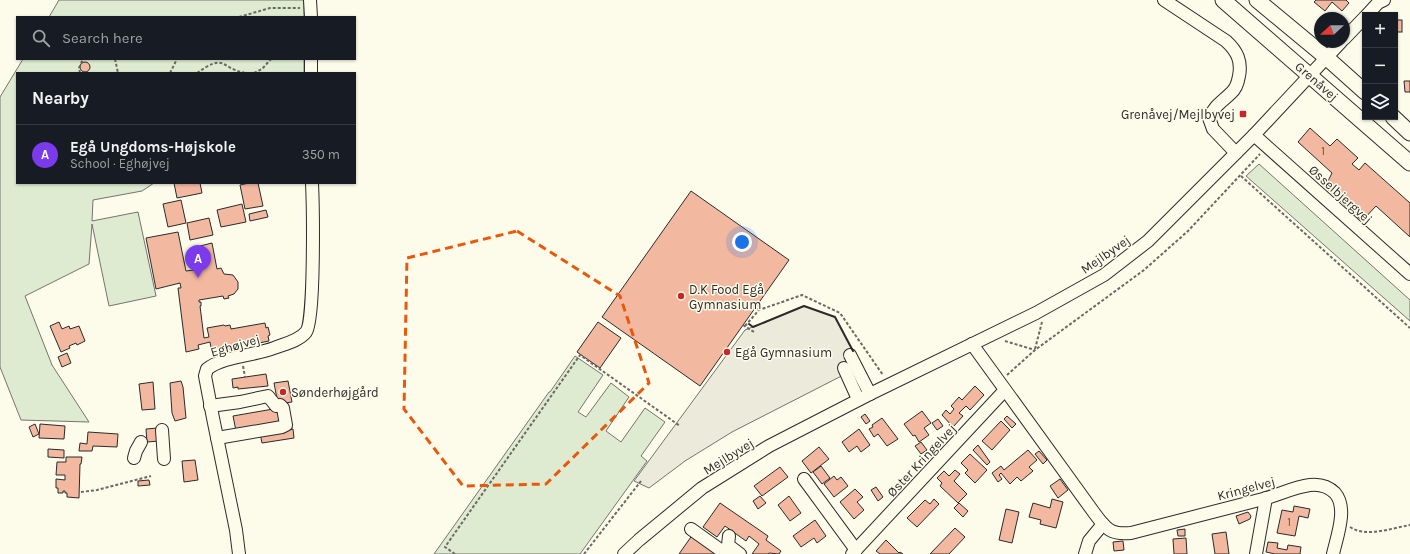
<!DOCTYPE html>
<meta charset="utf-8">
<style>
:root{--surface:#171b24;--page:#242831;--text:#f1f3f6;--muted:#9ea1a6;--line:#363941;--accent:#7c3aed}
body{margin:0;font-family:Karla,sans-serif;background:var(--page);color:var(--text)}
.controls{position:absolute;right:12px;top:12px;display:grid;overflow:hidden;border-radius:0px;box-shadow:0 1px 3px #0004}
.controls button{width:36px;height:36px;display:grid;place-items:center;padding:0;border:0;border-bottom:1px solid var(--line);background:var(--surface);color:var(--text);font:20px sans-serif}
.compass{position:absolute;left:1314px;top:12px;width:36px;height:36px;border-radius:50%;background:var(--surface);box-shadow:0 1px 3px #0004;rotate:248deg}
.you{position:absolute;left:742px;top:242px;width:14px;height:14px;margin:-10px;border:3px solid #fff;border-radius:50%;background:#1a73e8;box-shadow:0 0 0 6px #1a73e833}
.badge{display:grid;place-items:center;width:26px;height:26px;border-radius:50%;background:var(--accent);color:#fff;font-size:13px;font-weight:700}
.pin{position:absolute;translate:-50% -33px;filter:drop-shadow(0 1px 2px #0008)}
.pin::after{content:'';position:absolute;top:21px;width:14px;height:12px;background:inherit;clip-path:polygon(0 0,100% 0,50% 100%)}
.list{margin:0;padding:0;list-style:none}
h2{display:flex;justify-content:space-between;align-items:center;height:52px;margin:0;padding:0 16px;font-size:17px}
h2 small{font-size:13px;font-weight:400;color:var(--muted)}
.list li{display:grid;grid-template-columns:26px 1fr auto;gap:12px;align-items:center;box-sizing:border-box;height:60px;padding:0 16px;border-top:1px solid var(--line)}
.list b{display:block;font-size:15px;white-space:nowrap}
.list p{margin:0;font-size:13px;white-space:nowrap;color:var(--muted)}
.list em{font-size:13px;font-style:normal;color:var(--muted)}
.icon{flex:none;width:22px;height:22px;fill:none;stroke:currentColor;stroke-width:2;stroke-linecap:round;stroke-linejoin:round}
.map{position:relative;flex:none;width:1410px;height:554px;overflow:hidden}
.search{position:absolute;background:var(--surface);box-shadow:0 1px 3px #0004;left:16px;top:16px;width:340px;height:44px;display:flex;align-items:center;gap:10px;box-sizing:border-box;padding:0 14px;border-radius:0px;color:var(--muted);font-size:15px}
.panel{position:absolute;background:var(--surface);box-shadow:0 1px 3px #0004;left:16px;top:72px;width:340px;height:112px;border-radius:0px}
.map>svg:first-child{display:block}
</style>
<div class="map">
<svg width="1410" height="554" viewBox="0 0 1410 554">
<rect width="100%" height="100%" fill="#fdfbea"/>
<g fill="#deebd1" stroke="#74746e">
<polygon points="59,0 304,0 304,17 49,17"/>
<polygon points="23,59 304,59 304,73 17,73 17,183 154,183 142,191 93,200 92,221 138,212 156,296 109,306 92,224 89,264 25,296 52,365 89,422 21,420 0,367 0,97"/>
<polygon points="1259,164 1410,300 1410,321 1246,176"/>
<polygon points="575,356 603,375 578,412 586,417 611,383 629,397 606,431 621,442 645,408 665,422 641,456 647,461 580,554 434,554 549,392 550,392"/>
</g>
<polygon fill="#eceadb" stroke="#74746e" points="804,306 835,317 861,366 732,432 685,461 649,488 634,481 745,330"/>
<g fill="#f2b8a0" stroke="#2b2b2b">
<polygon points="1316,0 1346,0 1349,3 1342,11 1332,2 1325,11 1314,2"/>
<rect x="1397" y="20" width="5" height="12"/>
<circle cx="85" cy="67" r="5"/>
<polygon points="1404,81 1410,81 1410,92 1405,92"/>
<polygon points="1310,128 1330,146 1337,139 1358,158 1352,164 1359,170 1365,163 1410,203 1410,237 1376,206 1362,221 1325,187 1332,173 1298,142"/>
<polygon points="174,183 200,183 202,193 177,198"/>
<polygon points="249,183 258,183 263,206 245,209 240,185"/>
<polygon points="691,191 789,260 700,386 602,317"/>
<polygon points="181,200 186,223 168,227 163,204"/>
<polygon points="242,204 246,222 221,227 217,210"/>
<polygon points="266,210 268,217 250,221 249,214"/>
<polygon points="209,218 213,235 190,240 187,223"/>
<polygon points="178,232 186,271 201,269 201,268 204,267 200,246 212,243 217,269 221,268 224,274 233,275 238,282 238,289 234,294 228,296 229,298 224,299 223,296 199,300 199,302 201,302 201,306 200,306 204,338 209,337 207,328 224,325 225,326 230,325 231,329 265,323 266,328 268,327 270,335 268,336 269,341 254,344 253,342 229,347 230,349 212,353 210,342 198,345 199,349 186,352 178,288 181,288 180,283 156,289 146,238"/>
<polygon points="59,322 62,329 69,326 70,329 79,326 85,341 77,345 76,343 69,346 70,348 61,352 50,326"/>
<polygon points="598,322 621,338 600,368 577,352"/>
<polygon points="67,353 71,363 62,367 58,357"/>
<polygon points="266,374 268,386 238,389 238,387 233,388 232,379"/>
<polygon points="181,381 183,387 186,418 175,421 172,413 170,383"/>
<polygon points="288,381 292,402 278,404 274,383"/>
<polygon points="153,382 155,409 142,410 139,384"/>
<polygon points="975,386 984,395 970,410 966,406 959,413 963,416 953,427 942,415 946,410 950,414 954,409 951,406 959,397 962,400"/>
<polygon points="279,408 282,423 236,431 233,416"/>
<polygon points="922,411 931,423 924,428 929,435 919,442 915,435 913,436 904,424"/>
<polygon points="865,414 870,421 866,424 861,417"/>
<polygon points="1007,416 1016,424 1012,428 1004,419"/>
<polygon points="882,418 898,439 887,446 878,434 874,437 869,429 873,427 872,425"/>
<polygon points="938,419 943,426 937,430 932,423"/>
<polygon points="1001,421 1010,430 992,450 982,441"/>
<polygon points="35,424 39,434 33,437 29,427"/>
<polygon points="40,424 65,426 64,439 39,438"/>
<polygon points="158,428 159,441 147,442 146,429"/>
<polygon points="293,429 294,438 262,443 260,433"/>
<polygon points="859,429 870,445 861,452 857,446 849,452 842,442"/>
<polygon points="88,432 118,434 117,447 93,446 92,451 79,451 80,443 87,444"/>
<polygon points="921,442 927,450 921,454 915,446"/>
<polygon points="978,445 990,462 987,465 973,450"/>
<polygon points="819,447 829,459 811,473 802,461"/>
<polygon points="48,449 64,450 64,458 48,457"/>
<polygon points="1028,450 1037,460 1029,467 1033,471 1021,481 1017,477 1010,484 1001,473 999,475 1002,479 998,482 992,473 1001,466 1004,470"/>
<polygon points="1039,451 1047,460 1043,464 1035,454"/>
<polygon points="970,454 987,470 975,483 965,473 968,470 961,463"/>
<polygon points="66,457 82,457 81,464 80,464 79,498 67,497 67,493 65,493 65,491 63,491 63,493 58,493 58,488 56,488 56,479 65,480 65,475 56,475 57,462 66,462"/>
<polygon points="195,460 198,480 184,482 182,461"/>
<polygon points="821,466 830,478 822,484 813,472"/>
<polygon points="780,467 788,477 762,496 754,486"/>
<polygon points="955,470 960,474 954,481 967,494 958,503 940,486 942,483 937,478 944,471 949,476"/>
<polygon points="834,476 837,480 841,477 848,486 834,497 824,484"/>
<polygon points="1060,479 1068,490 1058,498 1050,486"/>
<polygon points="149,480 150,485 138,486 138,481"/>
<polygon points="876,487 883,497 878,501 871,490"/>
<polygon points="855,489 863,497 857,502 864,510 854,519 840,502"/>
<polygon points="760,496 766,503 758,509 753,501"/>
<polygon points="789,496 801,513 790,521 778,505"/>
<polygon points="934,499 939,504 917,527 907,518 925,500 930,504"/>
<polygon points="1052,499 1063,502 1056,528 1040,524 1041,520 1029,517 1033,503 1050,508"/>
<polygon points="720,503 768,536 766,540 781,551 779,554 769,553 768,554 752,554 759,544 749,536 746,541 725,526 717,537 703,527"/>
<polygon points="959,503 968,511 963,517 954,508"/>
<polygon points="1294,506 1310,509 1308,518 1299,516 1295,536 1277,533 1282,510 1293,512"/>
<polygon points="1006,509 1019,512 1012,543 999,540"/>
<polygon points="1248,512 1251,516 1250,519 1239,524 1236,516"/>
<polygon points="815,520 826,536 817,543 814,538 801,547 793,536"/>
<polygon points="955,528 965,537 949,554 930,554"/>
<polygon points="1185,529 1185,536 1178,536 1177,530"/>
<polygon points="1226,532 1229,554 1215,554 1212,534"/>
<polygon points="693,534 721,554 679,554"/>
<polygon points="1186,538 1187,554 1174,554 1173,539"/>
<polygon points="886,540 899,553 900,552 903,554 880,554 876,551"/>
<polygon points="1123,541 1124,550 1114,551 1113,542"/>
<polygon points="1268,542 1278,543 1277,548 1287,550 1288,545 1301,547 1300,554 1275,554 1266,552"/>
</g>
<g fill="none" stroke-linecap="round" stroke-linejoin="round">
<g stroke="#2b2b2b" stroke-width="14">
<g id="minor">
<polyline points="310,0 311,17"/>
<path d="M1164,0l62,41c11,10 16,20 13,35 -1,6 -3,13 -8,17 -9,9 -16,12 -22,25l4,11 23,24"/>
<polyline points="1367,15 1378,3 1384,0"/>
<polyline points="1344,39 1365,17"/>
<polyline points="311,59 311,73"/>
<polyline points="1254,135 1410,274"/>
<path d="M972,344l123,170c11,15 16,21 36,19 44,-11 88,-23 132,-34 15,-4 31,-12 47,-14 9,-1 18,1 25,8 13,15 2,43 -2,61"/>
<polyline points="850,355 870,394"/>
<polyline points="844,368 858,399"/>
<polyline points="210,406 240,402 268,396 276,406 280,405 283,408 286,425 282,427 217,438"/>
<polyline points="162,430 164,459"/>
<polyline points="134,458 136,451 141,442"/>
<polyline points="804,479 856,550"/>
<polyline points="691,529 726,554"/>
<polyline points="729,536 728,545 740,554"/>
<path d="M239,554l-3,-24 -23,-112 -8,-42 2,-7c17,-13 46,-13 67,-21 10,-4 25,-7 32,-16 9,-11 7,-128 6,-149"/>
<polyline points="624,554 639,540 702,488 769,446 870,394 1036,313 1104,275 1148,241 1254,135 1341,42"/>
<polyline points="852,554 1005,390"/>
<polyline points="1085,554 1089,541 1103,524"/>
<polyline points="1256,554 1266,498"/>
</g>
</g>
<g stroke="#2b2b2b" stroke-width="17">
<g id="major">
<polyline points="1223,0 1410,163"/>
<polyline points="1257,0 1327,58 1365,92"/>
<polyline points="1393,117 1410,133"/>
</g>
</g>
<g stroke="#6a6964" stroke-width="2" stroke-dasharray="3 2" stroke-linecap="butt">
<polyline points="239,17 270,8 300,8"/>
<polyline points="115,59 118,73"/>
<polyline points="80,73 79,68 83,59"/>
<polyline points="170,73 177,59"/>
<path d="M197,73c29,-20 21,-6 48,0"/>
<polyline points="254,73 262,69 271,59"/>
<polyline points="1241,176 1410,328"/>
<polyline points="755,308 759,310"/>
<polyline points="743,325 754,332"/>
<polyline points="745,326 759,310 802,295 840,313 883,375"/>
<polyline points="1005,341 1035,350"/>
<polyline points="1035,349 1042,322"/>
<polyline points="243,366 245,377"/>
<polyline points="1007,375 1035,350 1144,270 1188,231 1260,154"/>
<polyline points="81,492 97,490 151,476"/>
<path d="M1350,527c16,11 42,1 60,-2"/>
<polyline points="455,554 445,547 580,355 680,426"/>
<polyline points="584,554 641,481"/>
</g>
<use href="#minor" stroke="#fdfbea" stroke-width="12"/>
<use href="#major" stroke="#fdfbea" stroke-width="15"/>
<polyline stroke="#2b2b2b" stroke-width="2" points="749,324 753,327 804,306 835,317 853,351"/>
</g>
<path fill="none" stroke="#e8590c" stroke-width="3" stroke-dasharray="8 5" stroke-linejoin="round" d="M517,231l103,65 29,87 -103,101 -83,2 -59,-77 3,-151z"/>
<g fill="#c62828" stroke="#fdfbea" stroke-width="1.5">
<rect x="1239" y="110" width="8" height="8" rx="2"/>
<circle cx="681" cy="296" r="4"/>
<circle cx="727" cy="352" r="4"/>
<circle cx="283" cy="392" r="4"/>
</g>
<g text-anchor="middle" stroke-width="3" stroke-linejoin="round" paint-order="stroke">
<g font-size="11" fill="#5d4e48">
<text x="1323" y="155">1</text>
<text x="1289" y="526">1</text>
</g>
<g font-size="13" fill="#2b2b2b" stroke="#fdfbea">
<text transform="translate(1317 81) rotate(41)" y="5">Grenåvej</text>
<text transform="translate(1341 194) rotate(42)" y="5">Øsselbjergvej</text>
<text transform="translate(1105 254) rotate(-35)" y="5">Mejlbyvej</text>
<text transform="translate(235 345) rotate(-16)" y="5">Eghøjvej</text>
<text transform="translate(728 456) rotate(-32)" y="5">Mejlbyvej</text>
<text transform="translate(921 460) rotate(-47)" y="5">Øster Kringelvej</text>
<text transform="translate(1246 488) rotate(-15)" y="5">Kringelvej</text>
</g>
<g font-size="13" fill="#2b2b2b" stroke="#fdfbea" text-anchor="start">
<text x="1235" y="119" text-anchor="end">Grenåvej/Mejlbyvej</text>
<text x="689" y="294">D.K Food Egå<tspan x="689" dy="15">Gymnasium</tspan></text>
<text x="735" y="357">Egå Gymnasium</text>
<text x="291" y="397">Sønderhøjgård</text>
</g>
</g>
</svg>
<div class="controls">
<button>+</button>
<button>−</button>
<button><svg class="icon" aria-label="layers" viewBox="0 0 24 24"><path d="M12 4l9 5-9 5-9-5zM3 14l9 5 9-5"/></svg></button>
</div>
<svg class="compass" viewBox="-18 -18 36 36"><path d="M0-13l5 13h-10z" fill="#e53935"/><path d="M0 13l5-13h-10z" fill="#9ea1a6"/></svg>
<div class="you"></div>
<div class="pin badge" style="left:198px;top:278px">A</div>
<div class="search"><svg class="icon" aria-label="search" viewBox="0 0 24 24"><circle cx="10" cy="10" r="6"/><path d="M15 15l6 6"/></svg>Search here</div>
<section class="panel">
<h2>Nearby<small></small></h2>
<ul class="list">
<li><span class="badge">A</span><div><b>Egå Ungdoms-Højskole</b><p>School · Eghøjvej</p></div><em>350 m</em></li>
</ul>
</section>
</div>
